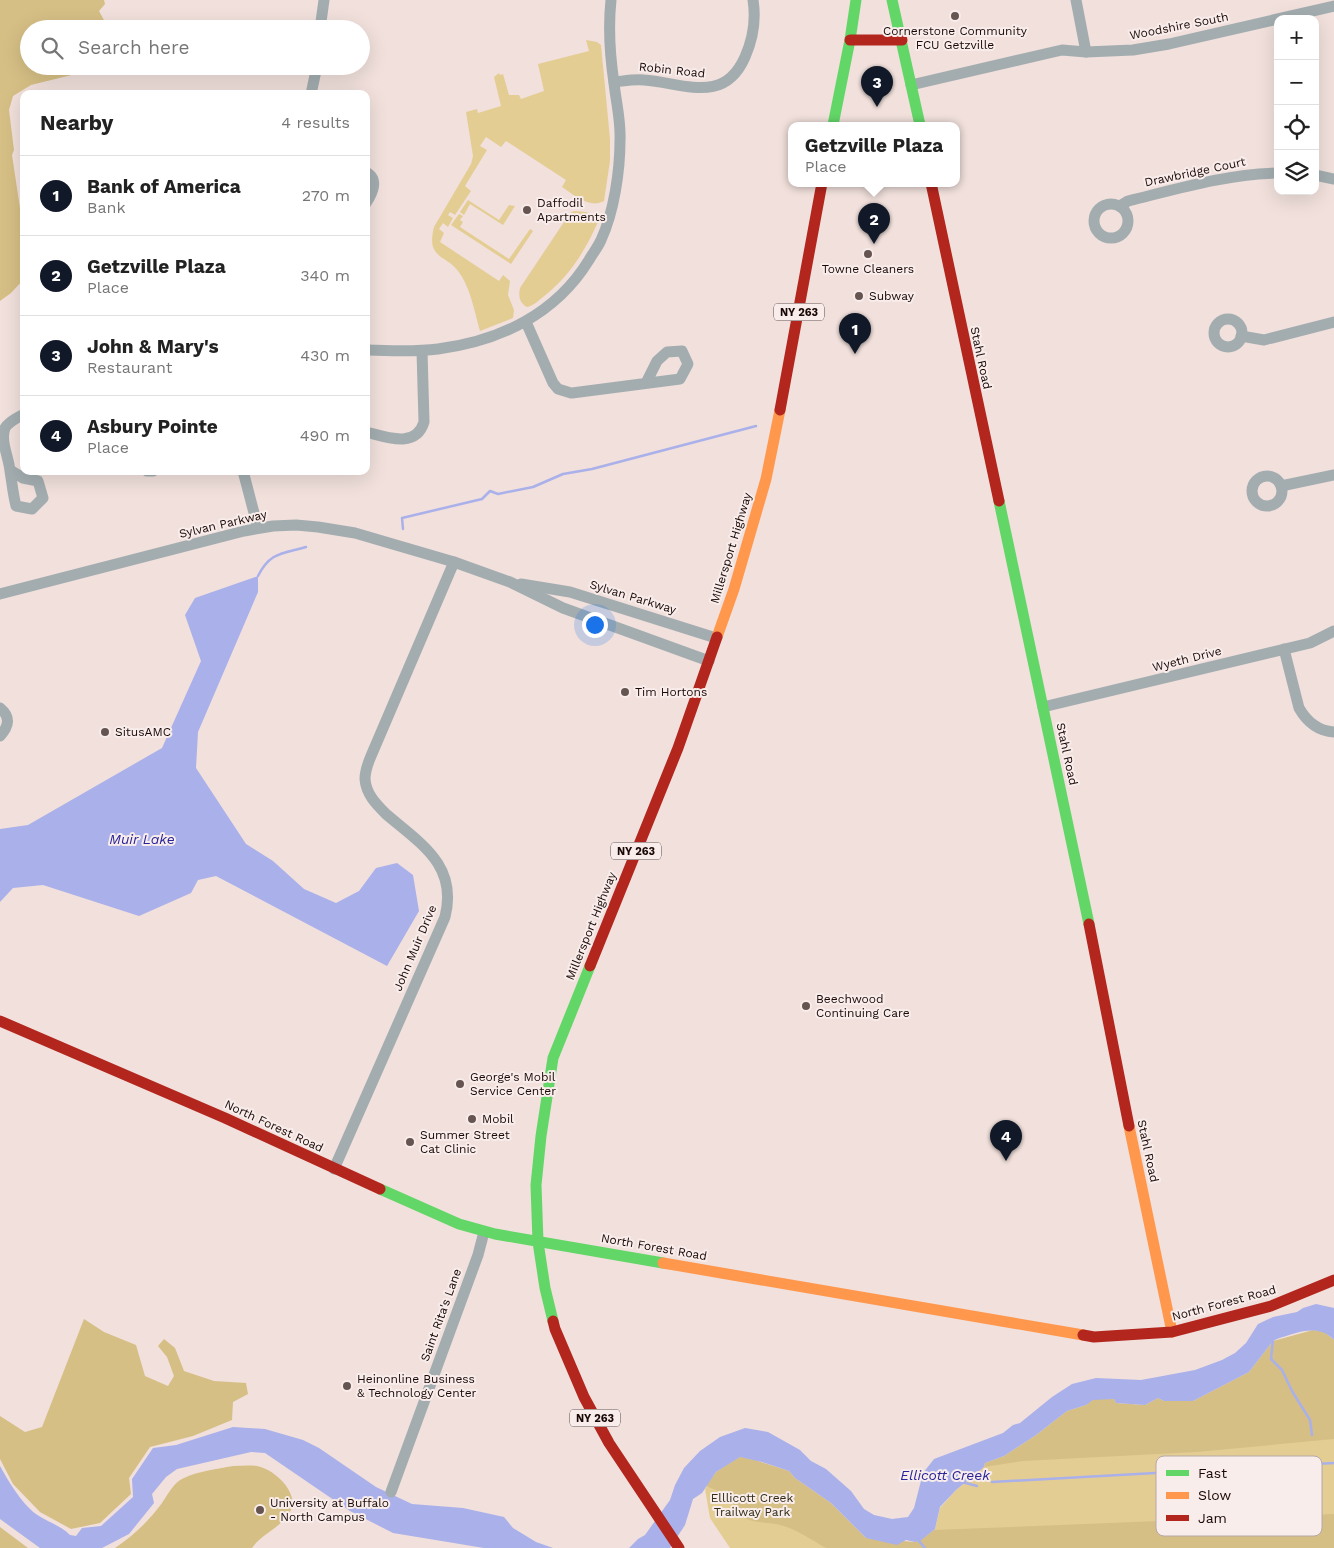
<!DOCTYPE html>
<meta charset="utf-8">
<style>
:root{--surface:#fff;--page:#f6f6f6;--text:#222;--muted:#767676;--line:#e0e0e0;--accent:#111827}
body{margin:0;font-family:"Work Sans",sans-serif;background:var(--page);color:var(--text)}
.controls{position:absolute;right:15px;top:15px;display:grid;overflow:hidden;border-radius:10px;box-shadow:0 5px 20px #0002}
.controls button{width:45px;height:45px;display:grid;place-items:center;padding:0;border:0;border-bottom:1px solid var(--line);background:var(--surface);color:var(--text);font:25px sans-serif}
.you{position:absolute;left:594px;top:624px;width:18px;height:18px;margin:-12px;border:4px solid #fff;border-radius:50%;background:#1a73e8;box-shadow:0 0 0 8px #1a73e833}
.badge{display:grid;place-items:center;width:32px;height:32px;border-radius:50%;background:var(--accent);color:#fff;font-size:16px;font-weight:700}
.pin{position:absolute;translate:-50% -41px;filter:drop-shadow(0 1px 2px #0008)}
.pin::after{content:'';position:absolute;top:26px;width:18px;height:15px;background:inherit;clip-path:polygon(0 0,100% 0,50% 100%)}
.popup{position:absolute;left:788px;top:122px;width:172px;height:65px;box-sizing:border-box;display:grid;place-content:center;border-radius:10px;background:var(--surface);filter:drop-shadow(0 1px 4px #0005);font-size:16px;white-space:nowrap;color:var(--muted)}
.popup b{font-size:19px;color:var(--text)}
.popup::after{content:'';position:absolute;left:50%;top:100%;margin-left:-10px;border:10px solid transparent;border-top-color:var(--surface)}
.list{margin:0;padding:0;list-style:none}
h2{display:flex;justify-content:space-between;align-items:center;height:65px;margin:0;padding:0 20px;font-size:21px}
h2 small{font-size:16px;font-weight:400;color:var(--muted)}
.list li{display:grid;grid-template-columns:32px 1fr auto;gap:15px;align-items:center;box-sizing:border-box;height:80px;padding:0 20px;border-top:1px solid var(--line)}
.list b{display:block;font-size:19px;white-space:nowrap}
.list p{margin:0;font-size:16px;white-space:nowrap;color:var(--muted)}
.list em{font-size:16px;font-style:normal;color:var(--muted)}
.icon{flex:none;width:28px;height:28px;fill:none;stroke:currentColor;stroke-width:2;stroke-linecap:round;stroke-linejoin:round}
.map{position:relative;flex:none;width:1334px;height:1548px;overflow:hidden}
.search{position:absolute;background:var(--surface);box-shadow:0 5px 20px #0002;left:20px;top:20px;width:350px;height:55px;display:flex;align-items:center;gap:12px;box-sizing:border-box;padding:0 18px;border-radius:28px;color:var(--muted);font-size:19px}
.panel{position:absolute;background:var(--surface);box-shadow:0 5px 20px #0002;left:20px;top:90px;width:350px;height:385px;border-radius:10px}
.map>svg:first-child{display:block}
</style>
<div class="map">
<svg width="1334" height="1548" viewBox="0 0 1334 1548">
<rect width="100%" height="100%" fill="#f1e0dc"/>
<g fill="#e4cd93">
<path d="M586,40l11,2 4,3 9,94v22l-6,40c-14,8 -30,-6 -42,-14l4,-7 -60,-39 -5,6 -15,-10 -6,9 7,4 -22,36 6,5 -16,24 -5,-3 -2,3 5,3 -5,9 -5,-4 -4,6 5,4 -4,9 59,39 4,-6 7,6 -2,14 6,15 -1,8 -33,13c-5,-18 -10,-45 -22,-60 -13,-17 -32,-12 -24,-44l37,-63 2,-8 -7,-44 11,-3 1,4 23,-7 -7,-29 5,-4 1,2 3,-1 6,21h10l2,4 23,-8 -6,-27 51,-13z"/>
<polygon points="468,200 499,220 509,205 515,206 503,225 470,204 464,215 460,212"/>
<path d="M574,211l12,1 11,5 1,5c-13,29 -29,55 -55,75 -5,4 -10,9 -16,10 -7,-3 -9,-11 -7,-19l50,-75z"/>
<polygon points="459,214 463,216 460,220 463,222 460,227 509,259 530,229 533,231 511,264 451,225"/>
<polygon points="1334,1340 1334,1548 911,1548 935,1529 940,1508 956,1490 984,1467 1192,1404"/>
<polygon points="739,1455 783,1471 859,1538 886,1548 730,1548 710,1518 705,1489 724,1465"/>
</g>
<g fill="#d6bf85">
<polygon points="0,0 104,0 105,4 99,11 106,24 116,29 29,29 29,66 108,66 31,85 13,96 9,110 14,150 12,155 23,228 20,234 24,249 24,279 11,293 0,301"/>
<polygon points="84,1319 104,1332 136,1345 145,1376 168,1386 174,1376 167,1357 158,1346 164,1339 175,1348 184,1371 214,1381 246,1383 248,1394 233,1402 232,1420 193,1436 150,1447 129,1478 131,1494 100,1523 71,1529 40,1512 13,1484 0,1459 0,1416 25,1432 42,1427"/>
<polygon points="1313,1330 1325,1332 1334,1340 1334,1439 1197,1452 1023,1461 984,1467 985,1463 1004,1456 1036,1435 1067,1411 1086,1405 1093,1399 1114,1399 1116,1403 1145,1405 1158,1398 1164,1401 1193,1401 1249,1372 1273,1341"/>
<path d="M740,1457l15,3 34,11 6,7 36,25 35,35 49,4 4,-1 15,-11 400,-16v34h-508c-15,-8 -29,-19 -46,-23 -13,-4 -28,0 -41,-11 -8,-6 -4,-17 -12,-24l-9,1 -12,-5 10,-14z"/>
<path d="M233,1466c8,0 16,-1 24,0 17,3 42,26 34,44 -8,17 -29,23 -39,38h-137c18,-12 34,-27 47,-45 7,-10 11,-20 22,-25 15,-7 33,-9 49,-12z"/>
<polygon points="0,1527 28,1548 0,1548"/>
</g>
<g fill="#a9b0ea">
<polygon points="258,576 258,592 198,732 196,768 246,844 273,861 304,889 336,903 359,891 376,868 397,863 413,875 419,911 387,966 216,876 198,880 191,893 139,916 43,885 13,888 0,902 0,829 28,825 162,748 201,661 185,615 195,598"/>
<path d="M1316,1304l18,4v32c-16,-17 -38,-7 -57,-1l-4,2 -24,31 -56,29h-29l-6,-3 -13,7 -29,-2 -2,-4 -21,1 -7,5 -19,6 -31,24 -32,21 -19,7 -1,4 -28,23 -16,17 -5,22 -15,12 -5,1 -9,-2 -9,5 -31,-7 -35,-35 -36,-25 -6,-7 -27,-9 -22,-5 -24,15 -14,21 -9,6 -8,26 -15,23h-41l9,-9 7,-4 25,-35 5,-15 9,-17 16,-17 20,-14 25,-9 23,4 32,18 11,11 15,8 25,22 13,18 10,6 18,4 16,-2 6,-9 9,-35 11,-14 69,-26 10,-8 7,-2 32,-26 20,-13 24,-6 45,2 54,-10 27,-10 13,-7 11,-10 12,-19 15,-7 24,-5 6,-4z"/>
<path d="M233,1427l32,2 38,11 16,8 57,39 36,17 51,4 41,9 9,11 23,14 17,6h-69l-91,-15 -43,-22 -85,-58 -14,-1 -74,17 -11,8 -14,17 2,9 -25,31 -27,14h-62l-40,-29v-53c9,16 23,40 39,50 11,7 22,10 31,19l6,1 6,-8 19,-2 32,-29 -1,-18 21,-31 23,-3z"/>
</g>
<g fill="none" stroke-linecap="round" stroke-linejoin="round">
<g stroke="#a9b0ea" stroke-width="2.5">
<polyline points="403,529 402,518 482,499 490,491 498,494 533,487 563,474 592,469 756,426"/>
<path d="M258,576c12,-24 24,-22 48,-29"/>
<polyline points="1273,1339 1271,1359 1282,1370 1292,1391 1310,1420 1312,1435"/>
<polyline points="962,1482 977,1486"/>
<polyline points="992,1482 1334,1463"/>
<polyline points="918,1540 925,1548"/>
</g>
<g stroke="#a3adb0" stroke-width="11">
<polyline points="1076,0 1086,52"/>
<polyline points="320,29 324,0"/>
<path d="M614,82c10,-1 20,-3 30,-2 40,3 80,25 101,-23 8,-18 11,-38 8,-57"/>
<polyline points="911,85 1062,50 1086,52 1133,50 1169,44 1334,6"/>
<polyline points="311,94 317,66"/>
<path d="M366,172c13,7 7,21 0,31"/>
<polyline points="1315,175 1334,179"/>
<circle cx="1111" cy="221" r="17"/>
<path d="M1120,206l8,-5c49,-12 99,-27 150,-28"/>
<circle cx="1228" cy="333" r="14"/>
<polyline points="526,322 553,383 558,389 571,393 572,393 680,379 688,364 682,351 667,352 657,361 646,383"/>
<polyline points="1241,336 1264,340 1334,322"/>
<path d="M366,350c24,1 49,2 72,-1 62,-8 118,-35 151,-89 4,-7 9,-13 12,-20 13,-28 19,-69 19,-100 1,-19 -4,-38 -6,-57 -4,-27 -6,-55 -3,-83"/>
<path d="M366,432c20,5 50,17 58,-10l-2,-71"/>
<path d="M10,470l13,8 15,3 5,17 -11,11 -16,-3c-3,-12 -4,-23 -6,-35 -1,-13 -10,-30 -5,-43 4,-7 12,-10 19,-14"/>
<polyline points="147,471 153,471"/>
<polyline points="243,471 258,528"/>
<circle cx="1267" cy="491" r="15"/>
<polyline points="1281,486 1334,475"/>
<polyline points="521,584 570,592 716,638"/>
<polyline points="0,594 244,531 273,526 296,525 318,527 355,533 454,562 510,582 563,608 709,661"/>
<path d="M1284,649l15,59c8,14 19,23 35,24"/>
<polyline points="1043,707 1310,643 1334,631"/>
<path d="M0,708c11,9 9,18 0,28"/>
<path d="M334,1169l111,-252c13,-52 -24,-73 -59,-103 -10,-10 -20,-20 -21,-35 0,-8 3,-16 6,-23l83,-194"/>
<polyline points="391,1492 478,1255 484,1232"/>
</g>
<g stroke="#63d668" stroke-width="11">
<polyline points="892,0 920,125"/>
<polyline points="833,125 850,40 856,0"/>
<polyline points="999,501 1089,924"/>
<polyline points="380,1189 459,1224 495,1234 663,1263"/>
<polyline points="553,1321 545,1288 538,1242 536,1185 541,1136 553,1058 590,966"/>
</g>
<g stroke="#ff974d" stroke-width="11">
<polyline points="717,637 734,589 766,479 780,410"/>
<polyline points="1129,1126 1172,1332"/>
<polyline points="663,1263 1083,1335"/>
</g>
<g stroke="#b3261e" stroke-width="11">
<polyline points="850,40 902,40"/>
<polyline points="931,183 999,501"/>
<polyline points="780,410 822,183"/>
<polyline points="1089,924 1129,1126"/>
<polyline points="590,966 678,748 717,637"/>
<polyline points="0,1021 225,1118 380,1189"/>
<polyline points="553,1321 555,1329 584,1397 609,1443 679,1548"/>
<polyline points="1083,1335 1094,1337 1172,1332 1271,1306 1334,1280"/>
</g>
</g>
<g fill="#655450" stroke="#f8edeb" stroke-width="2">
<circle cx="955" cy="16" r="5"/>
<circle cx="527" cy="210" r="5"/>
<circle cx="868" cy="254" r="5"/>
<circle cx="859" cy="296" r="5"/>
<circle cx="625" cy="692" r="5"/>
<circle cx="105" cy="732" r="5"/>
<circle cx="806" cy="1006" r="5"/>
<circle cx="460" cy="1084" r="5"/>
<circle cx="472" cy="1119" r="5"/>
<circle cx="410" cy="1142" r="5"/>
<circle cx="347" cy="1386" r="5"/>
<circle cx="260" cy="1510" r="5"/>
</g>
<g text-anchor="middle" stroke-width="4" stroke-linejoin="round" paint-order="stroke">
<g fill="#f8edeb" stroke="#5c4d4a" stroke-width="1">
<rect x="774" y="303.5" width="50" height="17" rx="4"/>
<rect x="611" y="842.5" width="50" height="17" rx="4"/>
<rect x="570" y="1409.5" width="50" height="17" rx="4"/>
</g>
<g font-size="11" font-weight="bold" fill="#190805">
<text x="799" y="316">NY 263</text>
<text x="636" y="855">NY 263</text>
<text x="595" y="1422">NY 263</text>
</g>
<g font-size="12" fill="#190805" stroke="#f8edeb">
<text transform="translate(1179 26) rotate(-11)" y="4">Woodshire South</text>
<text transform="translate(672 70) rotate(6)" y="4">Robin Road</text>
<text transform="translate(1195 172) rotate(-12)" y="4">Drawbridge Court</text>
<text transform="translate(981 358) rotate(78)" y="4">Stahl Road</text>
<text transform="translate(223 524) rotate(-13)" y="4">Sylvan Parkway</text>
<text transform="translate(731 548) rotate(-73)" y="4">Millersport Highway</text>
<text transform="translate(633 597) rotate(17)" y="4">Sylvan Parkway</text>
<text transform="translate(1187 659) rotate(-14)" y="4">Wyeth Drive</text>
<text transform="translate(1067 754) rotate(78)" y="4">Stahl Road</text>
<text transform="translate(591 926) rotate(-68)" y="4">Millersport Highway</text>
<text transform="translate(415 948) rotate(-67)" y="4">John Muir Drive</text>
<text transform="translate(274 1126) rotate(25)" y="4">North Forest Road</text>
<text transform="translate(1148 1151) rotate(78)" y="4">Stahl Road</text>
<text transform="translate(654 1247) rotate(10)" y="4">North Forest Road</text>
<text transform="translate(1224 1303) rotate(-15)" y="4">North Forest Road</text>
<text transform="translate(441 1315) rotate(-70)" y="4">Saint Rita's Lane</text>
</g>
<g font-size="12" fill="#190805" stroke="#f8edeb" text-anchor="start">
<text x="955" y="35" text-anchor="middle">Cornerstone Community<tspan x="955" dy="14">FCU Getzville</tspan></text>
<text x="537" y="207">Daffodil<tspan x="537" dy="14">Apartments</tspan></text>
<text x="868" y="273" text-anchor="middle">Towne Cleaners</text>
<text x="869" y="300">Subway</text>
<text x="635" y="696">Tim Hortons</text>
<text x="115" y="736">SitusAMC</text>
<text x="816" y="1003">Beechwood<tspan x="816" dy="14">Continuing Care</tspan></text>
<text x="470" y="1081">George's Mobil<tspan x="470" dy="14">Service Center</tspan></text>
<text x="482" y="1123">Mobil</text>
<text x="420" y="1139">Summer Street<tspan x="420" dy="14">Cat Clinic</tspan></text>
<text x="357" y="1383">Heinonline Business<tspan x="357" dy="14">&amp; Technology Center</tspan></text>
<text x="270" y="1507">University at Buffalo<tspan x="270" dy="14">- North Campus</tspan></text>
</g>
<g font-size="12" fill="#322c16" stroke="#f8edeb">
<text x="752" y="1502">Elllicott Creek<tspan x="752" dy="14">Trailway Park</tspan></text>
</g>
<g font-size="14" font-style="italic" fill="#27239b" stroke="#f8edeb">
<text x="142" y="844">Muir Lake</text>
<text x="945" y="1480">Ellicott Creek</text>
</g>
</g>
<rect x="1156" y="1456" width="166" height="80" rx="8" fill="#f8edeb" stroke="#b5a8a6" stroke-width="1"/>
<rect x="1166" y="1470" width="23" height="6" fill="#63d668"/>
<rect x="1166" y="1492" width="23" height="7" fill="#ff974d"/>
<rect x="1166" y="1515" width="23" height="6" fill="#b3261e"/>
<g font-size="14" fill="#190805">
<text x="1198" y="1478">Fast</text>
<text x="1198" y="1500">Slow</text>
<text x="1198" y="1523">Jam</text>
</g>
</svg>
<div class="controls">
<button>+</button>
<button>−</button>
<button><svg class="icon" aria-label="locate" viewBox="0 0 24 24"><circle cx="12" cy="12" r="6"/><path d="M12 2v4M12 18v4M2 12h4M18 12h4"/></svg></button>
<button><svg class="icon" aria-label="layers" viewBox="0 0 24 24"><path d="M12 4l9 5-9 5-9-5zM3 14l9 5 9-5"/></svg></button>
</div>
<div class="you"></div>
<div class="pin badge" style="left:855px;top:354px">1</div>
<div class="pin badge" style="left:874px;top:244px">2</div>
<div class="popup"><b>Getzville Plaza</b>Place</div>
<div class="pin badge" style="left:877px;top:107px">3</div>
<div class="pin badge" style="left:1006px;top:1161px">4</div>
<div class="search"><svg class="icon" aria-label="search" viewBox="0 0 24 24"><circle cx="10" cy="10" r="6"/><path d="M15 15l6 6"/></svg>Search here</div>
<section class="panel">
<h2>Nearby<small>4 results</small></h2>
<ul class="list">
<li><span class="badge">1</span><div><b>Bank of America</b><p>Bank</p></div><em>270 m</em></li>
<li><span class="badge">2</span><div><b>Getzville Plaza</b><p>Place</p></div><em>340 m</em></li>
<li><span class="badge">3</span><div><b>John &amp; Mary's</b><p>Restaurant</p></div><em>430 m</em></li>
<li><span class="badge">4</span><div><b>Asbury Pointe</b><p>Place</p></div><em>490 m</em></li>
</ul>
</section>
</div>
